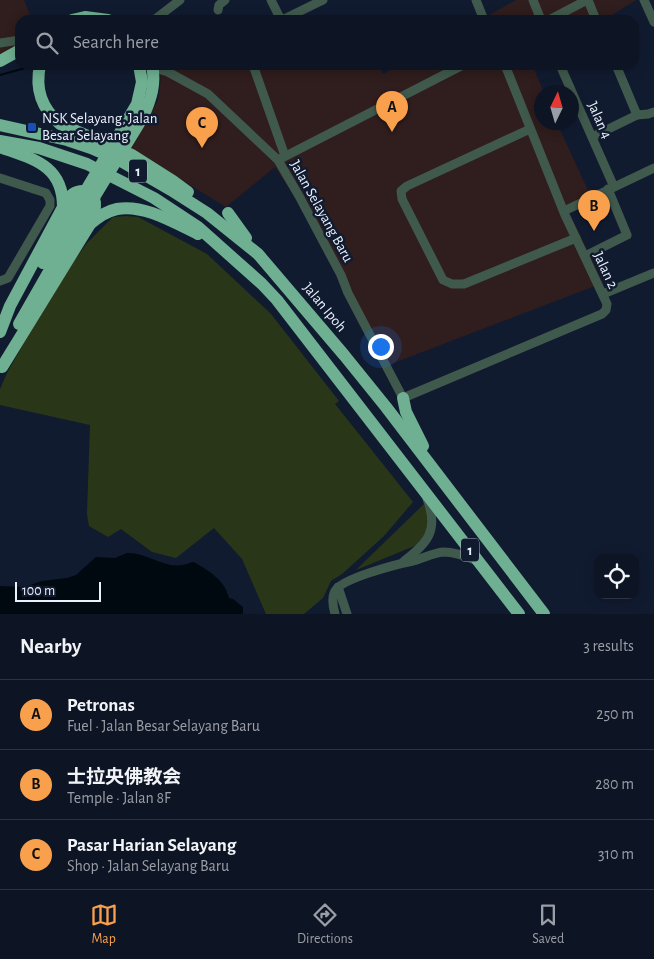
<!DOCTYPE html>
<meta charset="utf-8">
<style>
:root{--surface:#0d1424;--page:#1b2131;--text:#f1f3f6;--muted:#9a9ea6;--line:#2d3341;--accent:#f9a04c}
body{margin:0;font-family:"Alegreya Sans","Noto Sans SC",sans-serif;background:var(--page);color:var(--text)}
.controls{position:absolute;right:15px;bottom:15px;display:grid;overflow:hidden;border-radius:10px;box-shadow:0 2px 12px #0003}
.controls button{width:45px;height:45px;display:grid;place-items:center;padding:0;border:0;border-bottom:1px solid var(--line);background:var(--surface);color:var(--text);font:25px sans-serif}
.compass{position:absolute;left:534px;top:85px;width:45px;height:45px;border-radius:50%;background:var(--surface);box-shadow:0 2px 12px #0003;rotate:5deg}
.scale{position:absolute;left:15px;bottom:12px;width:86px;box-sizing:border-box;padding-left:5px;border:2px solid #eaf1fc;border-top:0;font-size:14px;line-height:18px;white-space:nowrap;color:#eaf1fc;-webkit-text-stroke:4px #111b30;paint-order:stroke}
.you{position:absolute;left:380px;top:346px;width:18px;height:18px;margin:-12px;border:4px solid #fff;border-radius:50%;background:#1a73e8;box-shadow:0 0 0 8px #1a73e833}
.badge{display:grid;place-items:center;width:32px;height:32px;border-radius:50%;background:var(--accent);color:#111;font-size:16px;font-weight:700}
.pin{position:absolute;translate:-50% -41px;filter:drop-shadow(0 1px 2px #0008)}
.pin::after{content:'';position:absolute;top:26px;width:18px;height:15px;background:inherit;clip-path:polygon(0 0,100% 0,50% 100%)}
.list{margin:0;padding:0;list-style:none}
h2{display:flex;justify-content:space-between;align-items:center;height:65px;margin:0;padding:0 20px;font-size:21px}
h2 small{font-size:16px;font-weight:400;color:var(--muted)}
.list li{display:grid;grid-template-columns:32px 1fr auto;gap:15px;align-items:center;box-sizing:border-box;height:70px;padding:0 20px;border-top:1px solid var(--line)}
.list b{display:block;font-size:19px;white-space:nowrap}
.list p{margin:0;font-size:16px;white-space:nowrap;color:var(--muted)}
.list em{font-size:16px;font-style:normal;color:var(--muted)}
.icon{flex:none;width:28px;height:28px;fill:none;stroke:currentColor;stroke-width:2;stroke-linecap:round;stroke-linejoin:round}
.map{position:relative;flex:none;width:654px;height:614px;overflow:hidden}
.search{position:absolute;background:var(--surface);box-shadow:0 2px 12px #0003;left:15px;right:15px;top:15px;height:55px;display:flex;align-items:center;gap:12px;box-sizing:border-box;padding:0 18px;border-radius:15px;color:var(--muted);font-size:19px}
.sheet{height:275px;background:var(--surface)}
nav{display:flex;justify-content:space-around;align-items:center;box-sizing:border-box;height:70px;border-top:1px solid var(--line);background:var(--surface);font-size:14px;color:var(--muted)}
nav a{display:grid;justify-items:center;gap:2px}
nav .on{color:var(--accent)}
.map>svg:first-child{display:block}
</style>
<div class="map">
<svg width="654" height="614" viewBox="0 0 654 614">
<rect width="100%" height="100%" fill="#111b30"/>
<g fill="#301d1d">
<polygon points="0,0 24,0 32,20 20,20 20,51 0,54"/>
<polygon points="516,0 636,0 604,20 480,20"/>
<polygon points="128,65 242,65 243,66 247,65 378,65 383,74 400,65 532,65 544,92 542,92 542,122 557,123 592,199 569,212 603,283 383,367 339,278 303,209 275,167 226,207 131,149 158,100 161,77"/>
</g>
<g fill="#293718">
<polygon points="126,216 138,217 207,254 271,314 339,401 335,404 413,502 384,536 342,574 331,581 323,598 304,614 266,614 242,559 214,528 176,558 152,552 121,529 108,537 89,526 87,514 90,425 0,405 0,389 7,373 56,286 87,243 113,217"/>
<path d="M425,503c5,17 5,29 -8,42l-61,25z"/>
</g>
<path fill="#000810" d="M127,553c19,-1 36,15 55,12 4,0 8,-3 12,-3 15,9 31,18 35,36l4,1 10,8v7h-243v-28l24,1 18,-6 25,-3 9,-3 20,-18 19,1z"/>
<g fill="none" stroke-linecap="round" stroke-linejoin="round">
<polyline stroke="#000810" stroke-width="2" points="0,75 36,65"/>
<g stroke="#40594d" stroke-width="9">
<polyline points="271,0 281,20"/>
<polyline points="476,0 484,20"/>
<polyline points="533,0 541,20"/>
<polyline points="588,0 596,20"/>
<polyline points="644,0 654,22"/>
<polyline points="218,10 219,5 225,0"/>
<polyline points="154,20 180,0"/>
<polyline points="282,20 323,0"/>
<polyline points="549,20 587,0"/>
<polyline points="0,43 20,40"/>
<polyline points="253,65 285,156"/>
<polyline points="560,65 614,187"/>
<polyline points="616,65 637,115"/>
<polyline points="149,66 168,72 208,94 278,160 299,196 341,275 348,293 403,398 602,314 606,310 607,304 565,215 505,65"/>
<polyline points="530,129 407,186 401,191 402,199 443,280 452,284 464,284 576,238"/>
<polyline points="592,137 637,115 648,114 654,112"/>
<polyline points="278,160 463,65"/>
<polyline points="0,178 46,193 50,200 50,206 8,278 0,281"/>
<polyline points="564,211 654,168"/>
<polyline points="585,256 627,235 608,189"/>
<polyline points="603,294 654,273"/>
<path d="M404,561c24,-18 35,-31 23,-62"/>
<polyline points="338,587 347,614"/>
<path d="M335,614c-2,-7 -4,-16 0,-23 7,-13 63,-27 78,-30 11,-3 20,-8 30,-9 12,0 23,4 34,9"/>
</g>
<g stroke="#6fb092" stroke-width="12">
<polyline points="72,20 85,17 108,20"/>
<polyline points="0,61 20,50"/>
<path d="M40,65c-5,24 1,43 20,59l72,31 41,26 15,11"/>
<polyline points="0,125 67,140 91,148 121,161 171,190 207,213 258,254 344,355 386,407 544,614"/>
<polyline points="0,141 39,148 87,164 154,198 198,227 262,284 277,300 519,614"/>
<path d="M0,147c33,12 63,18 63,60l-53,99 -10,26"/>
<path d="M63,207c6,-12 13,-19 27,-15 9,10 4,21 0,32"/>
<polyline points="228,213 246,238"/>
<polyline points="19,324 51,268"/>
<path d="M2,367l88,-143c8,-7 17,-13 27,-15 27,-5 58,14 81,25"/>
<polyline points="403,398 406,412 423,446"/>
</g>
<g stroke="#6fb092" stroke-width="12">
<polyline points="43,263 137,104 142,82 139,65"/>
<path d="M51,268l92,-151c8,-18 13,-33 9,-52"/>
</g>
</g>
<rect fill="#1a4fb4" stroke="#111b30" stroke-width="2" x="27" y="122" width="10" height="10" rx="2.5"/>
<g text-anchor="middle" stroke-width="5" stroke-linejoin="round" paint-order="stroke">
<g fill="#111b30" stroke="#a9b1bf" stroke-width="1">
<rect x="129" y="159.5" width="18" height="23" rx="4"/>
<rect x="461" y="538.5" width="18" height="23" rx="4"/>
</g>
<g font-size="14" font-weight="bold" fill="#eaf1fc">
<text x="138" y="176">1</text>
<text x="470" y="555">1</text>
</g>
<g font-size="15" fill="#eaf1fc" stroke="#111b30" text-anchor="start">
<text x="42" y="123">NSK Selayang, Jalan<tspan x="42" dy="17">Besar Selayang</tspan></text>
</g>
<g font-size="15" fill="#eaf1fc" stroke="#111b30">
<text transform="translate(600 120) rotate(66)" y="5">Jalan 4</text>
<text transform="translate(322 211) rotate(61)" y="5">Jalan Selayang Baru</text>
<text transform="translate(606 270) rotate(65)" y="5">Jalan 2</text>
<text transform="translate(325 307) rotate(50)" y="5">Jalan Ipoh</text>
</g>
</g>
</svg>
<div class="controls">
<button><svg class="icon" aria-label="locate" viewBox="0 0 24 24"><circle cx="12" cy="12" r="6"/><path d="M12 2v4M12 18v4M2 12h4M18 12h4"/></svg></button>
</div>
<svg class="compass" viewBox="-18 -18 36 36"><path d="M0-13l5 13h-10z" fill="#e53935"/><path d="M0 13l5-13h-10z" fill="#9a9ea6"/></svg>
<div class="scale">100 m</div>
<div class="you"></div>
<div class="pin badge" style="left:392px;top:132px">A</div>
<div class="pin badge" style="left:594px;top:231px">B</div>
<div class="pin badge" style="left:202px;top:148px">C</div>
<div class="search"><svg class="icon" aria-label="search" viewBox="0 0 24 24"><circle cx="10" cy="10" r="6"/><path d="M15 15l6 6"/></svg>Search here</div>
</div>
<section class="sheet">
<h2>Nearby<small>3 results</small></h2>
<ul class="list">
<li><span class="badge">A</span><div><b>Petronas</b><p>Fuel · Jalan Besar Selayang Baru</p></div><em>250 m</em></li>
<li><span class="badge">B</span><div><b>士拉央佛教会</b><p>Temple · Jalan 8F</p></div><em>280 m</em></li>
<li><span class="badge">C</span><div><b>Pasar Harian Selayang</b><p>Shop · Jalan Selayang Baru</p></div><em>310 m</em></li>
</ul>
</section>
<nav>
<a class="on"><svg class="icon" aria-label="map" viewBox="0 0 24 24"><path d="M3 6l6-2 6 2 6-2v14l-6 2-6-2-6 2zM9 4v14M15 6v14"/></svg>Map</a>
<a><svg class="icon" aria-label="directions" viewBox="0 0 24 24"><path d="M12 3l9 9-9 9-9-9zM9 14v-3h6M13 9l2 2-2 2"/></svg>Directions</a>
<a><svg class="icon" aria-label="saved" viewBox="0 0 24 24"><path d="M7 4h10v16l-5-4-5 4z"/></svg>Saved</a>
</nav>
